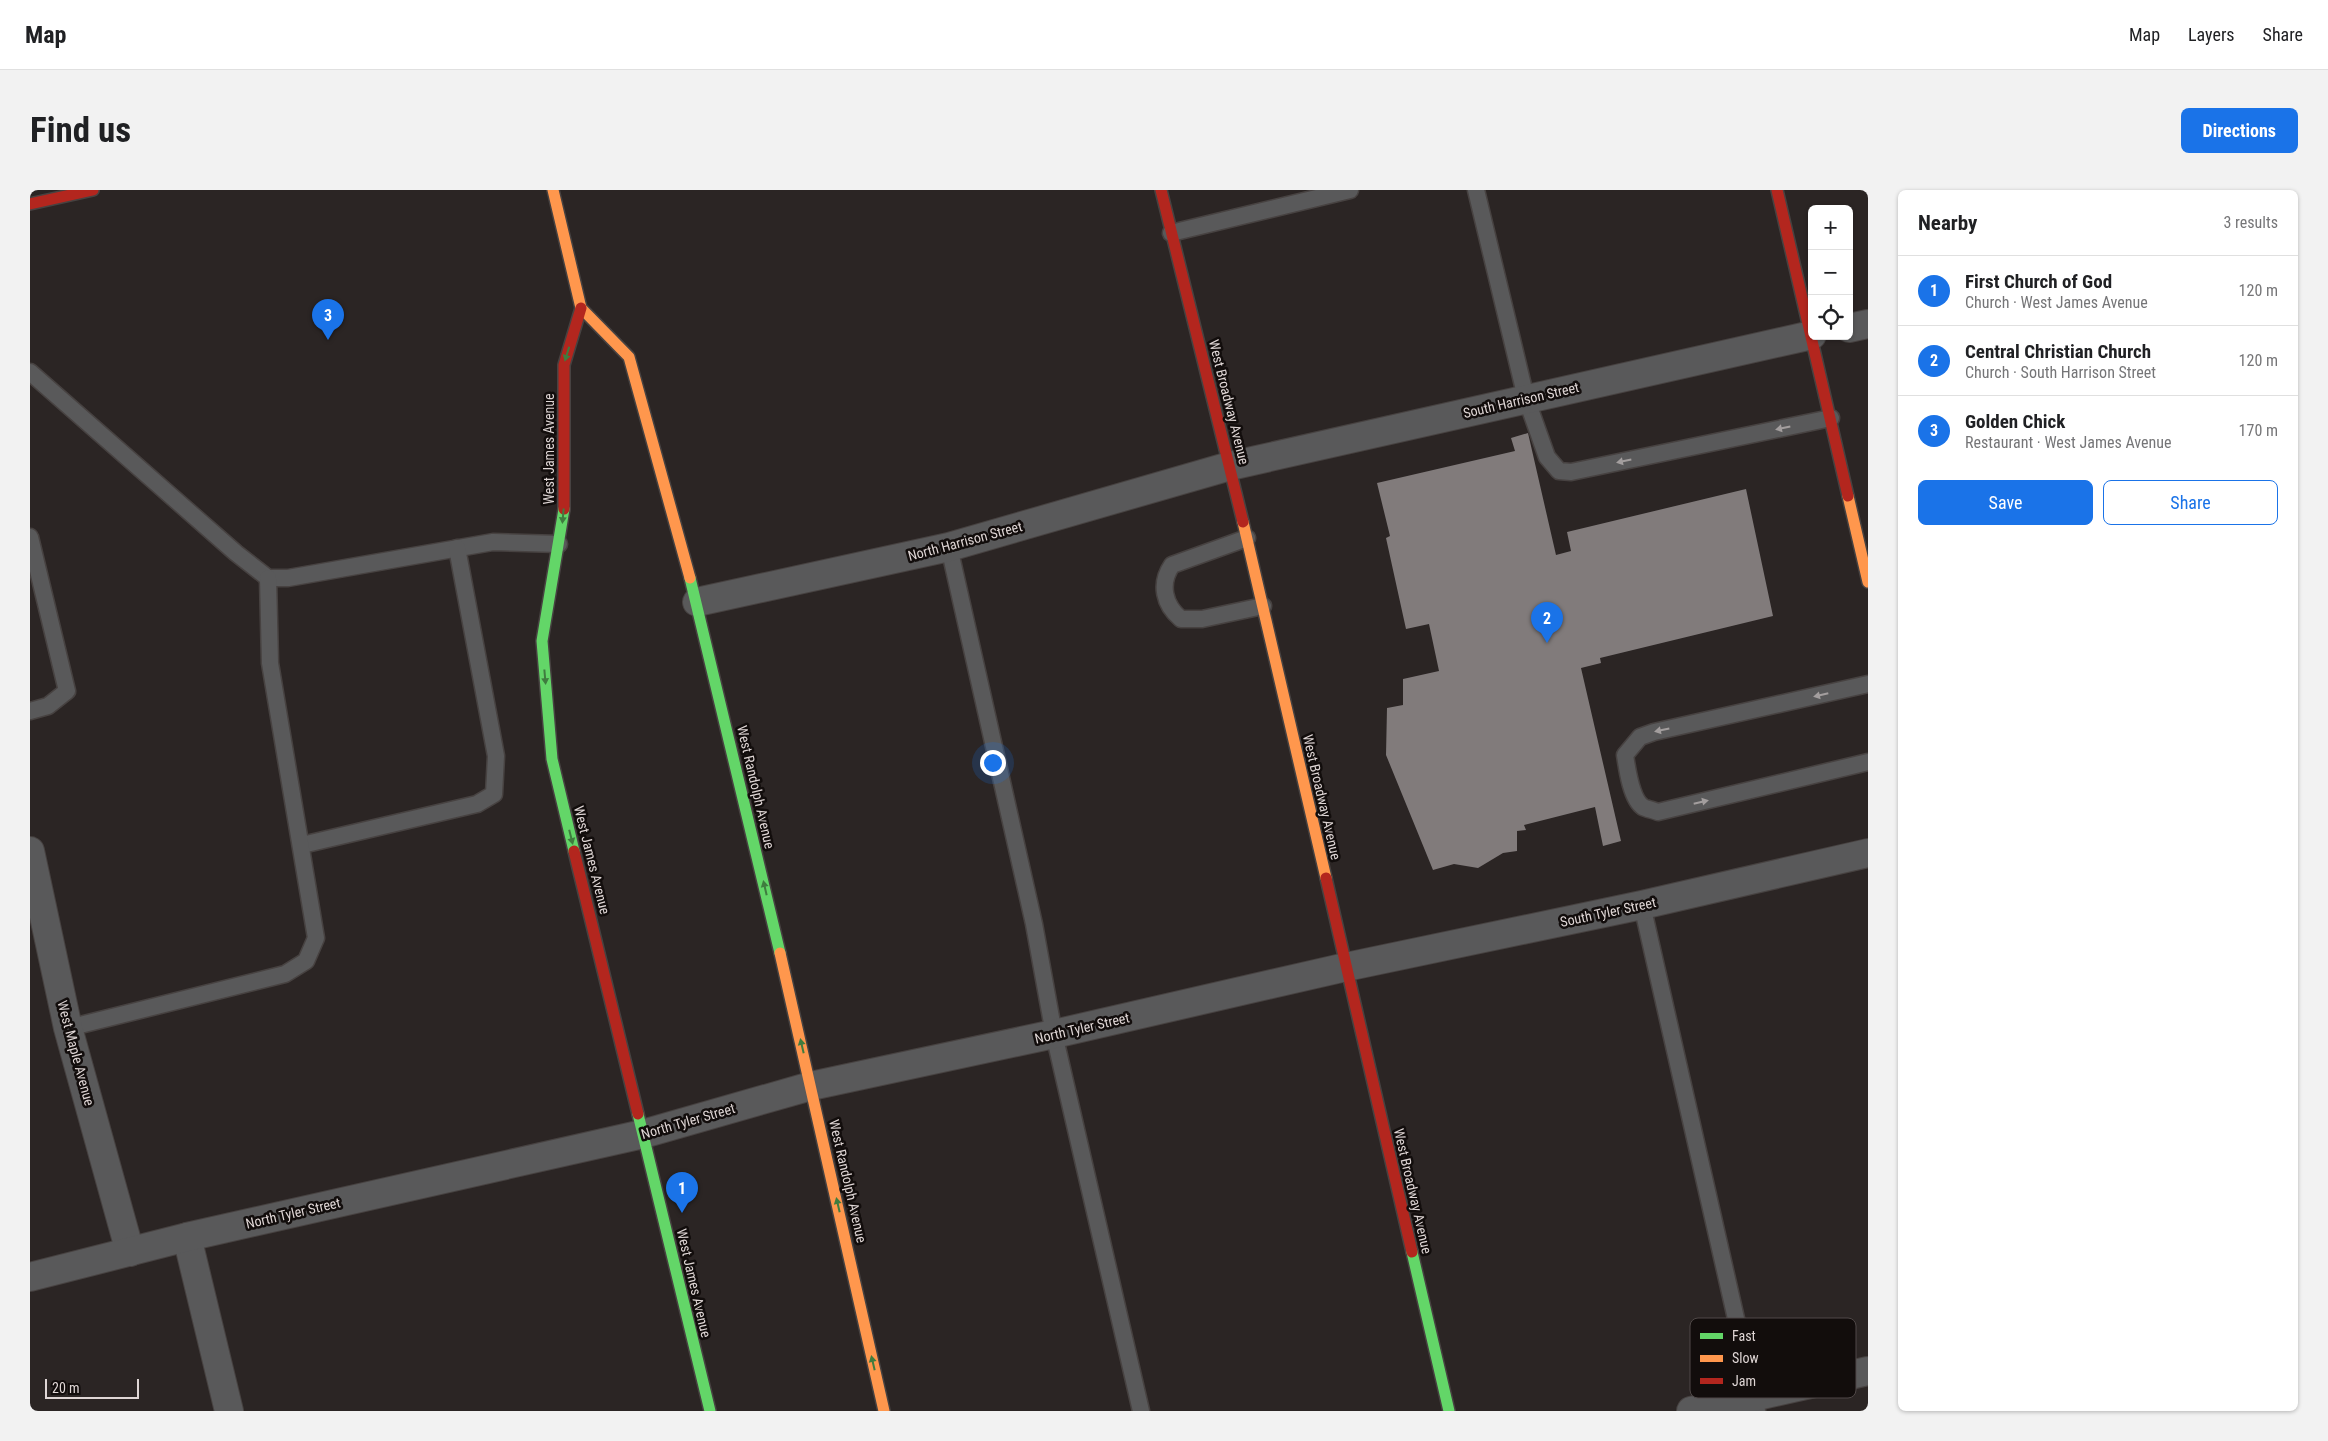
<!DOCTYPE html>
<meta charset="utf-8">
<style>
:root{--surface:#fff;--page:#f2f2f2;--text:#202124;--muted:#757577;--line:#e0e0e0;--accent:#1a73e8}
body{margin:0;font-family:"Roboto Condensed",sans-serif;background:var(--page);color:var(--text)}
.controls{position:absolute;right:15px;top:15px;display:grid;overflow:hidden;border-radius:8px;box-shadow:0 1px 4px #0004}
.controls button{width:45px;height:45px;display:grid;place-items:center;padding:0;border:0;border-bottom:1px solid var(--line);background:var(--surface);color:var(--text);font:25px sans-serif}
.scale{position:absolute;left:15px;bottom:12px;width:94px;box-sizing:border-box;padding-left:5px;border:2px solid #dfd6d5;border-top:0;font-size:14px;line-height:18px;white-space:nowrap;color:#dfd6d5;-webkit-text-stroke:4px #120d0c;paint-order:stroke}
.you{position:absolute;left:962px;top:572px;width:18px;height:18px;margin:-12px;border:4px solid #fff;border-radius:50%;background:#1a73e8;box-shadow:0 0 0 8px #1a73e833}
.badge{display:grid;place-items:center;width:32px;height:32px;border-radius:50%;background:var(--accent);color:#fff;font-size:16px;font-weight:700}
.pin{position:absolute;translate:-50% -41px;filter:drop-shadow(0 1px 2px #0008)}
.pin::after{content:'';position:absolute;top:26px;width:18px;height:15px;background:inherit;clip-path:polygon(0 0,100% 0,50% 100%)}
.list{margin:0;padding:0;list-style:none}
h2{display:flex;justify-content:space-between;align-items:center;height:65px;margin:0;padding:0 20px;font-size:21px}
h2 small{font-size:16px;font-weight:400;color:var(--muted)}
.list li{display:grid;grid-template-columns:32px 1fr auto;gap:15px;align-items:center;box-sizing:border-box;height:70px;padding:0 20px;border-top:1px solid var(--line)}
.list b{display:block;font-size:19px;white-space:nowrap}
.list p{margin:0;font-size:16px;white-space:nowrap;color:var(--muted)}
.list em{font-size:16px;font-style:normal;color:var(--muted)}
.actions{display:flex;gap:10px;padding:15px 20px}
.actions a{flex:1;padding:11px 0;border:1px solid var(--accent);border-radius:8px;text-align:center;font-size:18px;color:var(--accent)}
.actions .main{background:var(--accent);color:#fff}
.icon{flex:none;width:28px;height:28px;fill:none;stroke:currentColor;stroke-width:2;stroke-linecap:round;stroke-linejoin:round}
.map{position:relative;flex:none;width:1838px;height:1221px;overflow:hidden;border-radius:8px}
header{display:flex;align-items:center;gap:30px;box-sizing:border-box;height:70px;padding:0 25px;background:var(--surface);border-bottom:1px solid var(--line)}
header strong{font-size:24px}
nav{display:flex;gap:28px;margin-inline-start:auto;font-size:18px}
.intro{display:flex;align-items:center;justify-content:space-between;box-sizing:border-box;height:120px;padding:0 30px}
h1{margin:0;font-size:35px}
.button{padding:12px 22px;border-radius:8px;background:var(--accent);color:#fff;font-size:18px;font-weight:700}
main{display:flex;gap:30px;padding:0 30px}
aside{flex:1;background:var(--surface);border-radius:8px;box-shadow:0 1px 4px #0004}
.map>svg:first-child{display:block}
</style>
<header>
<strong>Map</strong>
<nav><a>Map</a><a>Layers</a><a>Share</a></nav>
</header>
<div class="intro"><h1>Find us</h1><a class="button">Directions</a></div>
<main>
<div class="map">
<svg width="1838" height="1221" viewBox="0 0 1838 1221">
<rect width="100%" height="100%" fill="#2b2524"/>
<polygon fill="#817b7b" points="1498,243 1526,365 1541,361 1537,342 1716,299 1743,426 1570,468 1571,473 1551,478 1591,651 1573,656 1565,617 1494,635 1496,640 1487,641 1487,661 1473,663 1448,678 1424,674 1403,680 1356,565 1357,518 1373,515 1373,489 1409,481 1399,434 1376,439 1356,348 1360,346 1347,293 1485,261 1481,248"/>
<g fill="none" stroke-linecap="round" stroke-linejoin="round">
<g stroke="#474241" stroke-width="19">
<g id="lane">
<polyline points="1446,0 1496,208 1517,267 1529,281 1541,282 1801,228"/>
<polyline points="1141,43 1320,0"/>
<polyline points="0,182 206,363 238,388 258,388 463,352 529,354"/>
<polyline points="0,347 37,501 18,516 0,521"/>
<path d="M1217,348l-75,27c-13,19 -8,40 9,54h21l61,-13"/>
<polyline points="919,357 1004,734 1024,844 1111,1221"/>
<path d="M1838,494l-214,48 -14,5 -15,18c2,13 6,44 18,52 4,2 10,3 15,5l210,-50"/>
<polyline points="272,655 447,614 464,604 466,566 427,358"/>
<polyline points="1612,715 1727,1221"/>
<polyline points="38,838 255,784 276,771 286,748 240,473 238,388"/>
</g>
</g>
<g stroke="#474241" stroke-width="30">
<g id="street">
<polyline points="1819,138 1838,134"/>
<polyline points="667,412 919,357 1200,276 1782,145"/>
<polyline points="0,661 38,838 100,1062"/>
<polyline points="157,1047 199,1221"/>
<polyline points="0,1087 157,1047 613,944 781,896 1024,844 1316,777 1612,715 1838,663"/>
<polyline points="1661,1221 1838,1181"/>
</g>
</g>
<g stroke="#474241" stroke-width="14">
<g id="fast">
<polyline points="534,319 512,451 522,569 544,661"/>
<polyline points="660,388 750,763"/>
<polyline points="608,924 680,1221"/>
<polyline points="1382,1062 1419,1221"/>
</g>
</g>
<g stroke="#474241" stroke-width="14">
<g id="slow">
<polyline points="523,0 551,118 599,167 660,388"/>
<polyline points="1818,306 1838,392"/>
<polyline points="1213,332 1296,688"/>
<polyline points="750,763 854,1221"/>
</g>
</g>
<g stroke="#474241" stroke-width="14">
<g id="jam">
<polyline points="1131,0 1213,332"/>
<polyline points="1747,0 1818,306"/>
<polyline points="0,14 63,0"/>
<polyline points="534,319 534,175 551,118"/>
<polyline points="544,661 608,924"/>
<polyline points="1296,688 1382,1062"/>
</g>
</g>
<use href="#lane" stroke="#59595a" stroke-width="16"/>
<use href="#street" stroke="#59595a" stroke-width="28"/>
<use href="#fast" stroke="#63d668" stroke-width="11"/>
<use href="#slow" stroke="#ff974d" stroke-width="11"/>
<use href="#jam" stroke="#b3261e" stroke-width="11"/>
</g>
<defs><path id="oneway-solid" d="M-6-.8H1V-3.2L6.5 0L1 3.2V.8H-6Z" transform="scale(1.25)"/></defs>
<g fill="#3f7c3f">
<use href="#oneway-solid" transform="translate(537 164) rotate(107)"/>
<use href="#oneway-solid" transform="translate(533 326) rotate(95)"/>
<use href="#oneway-solid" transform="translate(515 487) rotate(85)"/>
<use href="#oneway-solid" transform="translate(541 647) rotate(76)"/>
<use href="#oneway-solid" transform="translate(735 698) rotate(-103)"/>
<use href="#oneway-solid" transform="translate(772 856) rotate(-103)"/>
<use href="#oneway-solid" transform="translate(808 1015) rotate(-103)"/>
<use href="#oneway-solid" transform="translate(843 1173) rotate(-103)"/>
</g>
<g fill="#a39e9e">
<use href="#oneway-solid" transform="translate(1753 238) rotate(168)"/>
<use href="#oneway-solid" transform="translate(1594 271) rotate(168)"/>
<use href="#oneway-solid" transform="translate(1791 505) rotate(167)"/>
<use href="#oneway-solid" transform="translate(1632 540) rotate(168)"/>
<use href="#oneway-solid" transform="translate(1671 612) rotate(-13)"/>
</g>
<g text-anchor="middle" stroke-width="5" stroke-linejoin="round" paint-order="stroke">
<g font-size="14" fill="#dfd6d5" stroke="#120d0c">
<text transform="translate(1491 210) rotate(-13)" y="5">South Harrison Street</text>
<text transform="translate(1199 212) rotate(76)" y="5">West Broadway Avenue</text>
<text transform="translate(519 259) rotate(-90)" y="5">West James Avenue</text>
<text transform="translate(935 351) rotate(-15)" y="5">North Harrison Street</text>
<text transform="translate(726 597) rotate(77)" y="5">West Randolph Avenue</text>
<text transform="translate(1292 607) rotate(77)" y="5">West Broadway Avenue</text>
<text transform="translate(562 670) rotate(76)" y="5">West James Avenue</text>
<text transform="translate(1578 722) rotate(-12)" y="5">South Tyler Street</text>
<text transform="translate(1052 838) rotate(-13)" y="5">North Tyler Street</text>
<text transform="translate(46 863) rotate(75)" y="5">West Maple Avenue</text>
<text transform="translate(658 931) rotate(-16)" y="5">North Tyler Street</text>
<text transform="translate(818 991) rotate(77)" y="5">West Randolph Avenue</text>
<text transform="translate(1383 1001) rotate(77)" y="5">West Broadway Avenue</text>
<text transform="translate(263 1023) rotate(-13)" y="5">North Tyler Street</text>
<text transform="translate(664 1093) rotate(77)" y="5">West James Avenue</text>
</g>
</g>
<rect x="1660" y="1128" width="166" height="80" rx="8" fill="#120d0c" stroke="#504948" stroke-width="1"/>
<rect x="1670" y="1143" width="23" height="6" fill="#63d668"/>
<rect x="1670" y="1165" width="23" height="7" fill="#ff974d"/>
<rect x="1670" y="1188" width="23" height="6" fill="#b3261e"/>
<g font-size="14" fill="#dfd6d5">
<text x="1702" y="1151">Fast</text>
<text x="1702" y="1173">Slow</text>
<text x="1702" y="1196">Jam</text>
</g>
</svg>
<div class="controls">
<button>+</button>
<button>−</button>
<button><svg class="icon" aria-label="locate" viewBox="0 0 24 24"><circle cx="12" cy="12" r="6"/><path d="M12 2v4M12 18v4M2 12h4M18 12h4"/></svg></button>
</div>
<div class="scale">20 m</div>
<div class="you"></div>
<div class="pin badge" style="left:652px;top:1023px">1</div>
<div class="pin badge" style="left:1517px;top:453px">2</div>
<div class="pin badge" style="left:298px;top:150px">3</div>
</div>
<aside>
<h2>Nearby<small>3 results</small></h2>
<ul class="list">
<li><span class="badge">1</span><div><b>First Church of God</b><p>Church · West James Avenue</p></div><em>120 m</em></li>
<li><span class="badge">2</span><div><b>Central Christian Church</b><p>Church · South Harrison Street</p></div><em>120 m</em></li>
<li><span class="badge">3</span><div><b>Golden Chick</b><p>Restaurant · West James Avenue</p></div><em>170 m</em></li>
</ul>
<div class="actions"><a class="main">Save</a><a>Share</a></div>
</aside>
</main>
